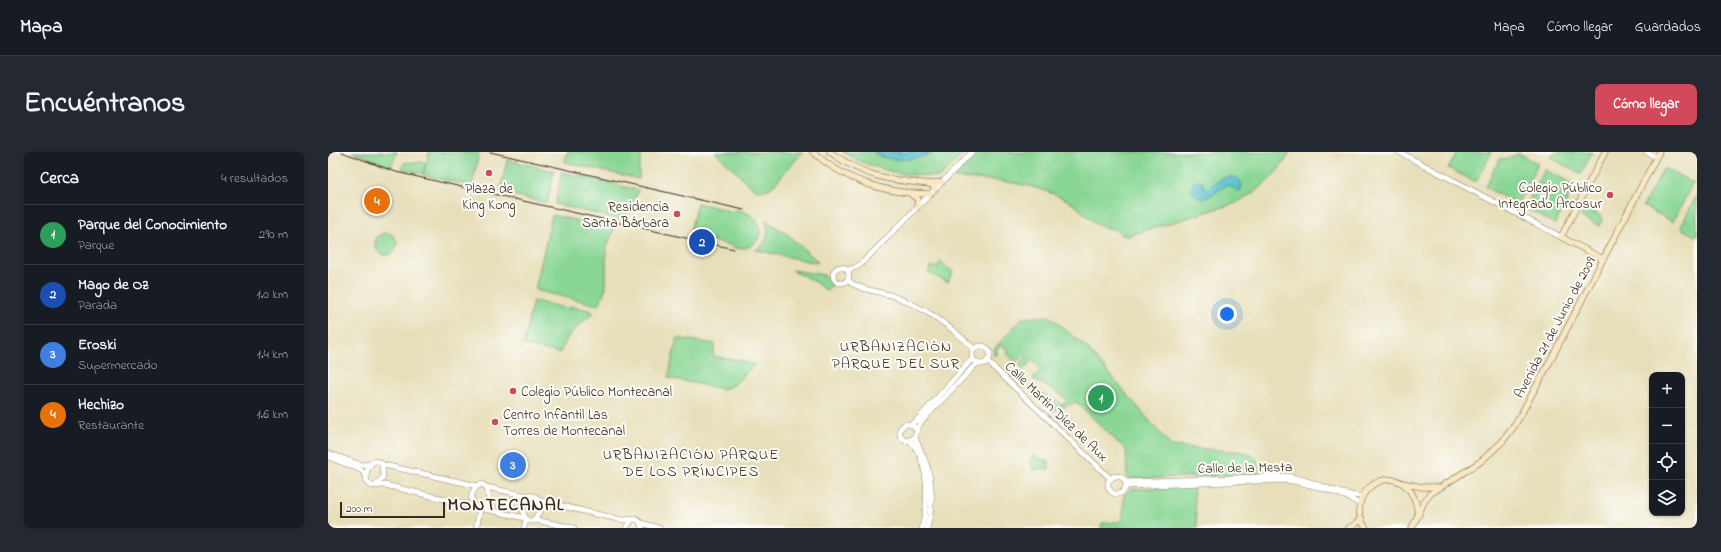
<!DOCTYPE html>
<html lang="es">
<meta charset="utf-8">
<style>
:root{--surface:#171b24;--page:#242831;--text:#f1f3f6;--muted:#9ea1a6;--line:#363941;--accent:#d1495b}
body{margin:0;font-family:"Indie Flower",sans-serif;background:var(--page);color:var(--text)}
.controls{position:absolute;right:12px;bottom:12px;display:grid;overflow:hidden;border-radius:8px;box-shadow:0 1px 3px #0004}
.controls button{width:36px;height:36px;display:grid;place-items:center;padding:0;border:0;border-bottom:1px solid var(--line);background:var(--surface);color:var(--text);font:20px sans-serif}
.scale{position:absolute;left:12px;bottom:10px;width:105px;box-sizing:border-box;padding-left:4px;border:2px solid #3b2a1e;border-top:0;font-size:11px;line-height:14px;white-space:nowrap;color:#3b2a1e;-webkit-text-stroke:3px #fdfcf7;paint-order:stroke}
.you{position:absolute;left:899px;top:162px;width:14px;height:14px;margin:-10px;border:3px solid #fff;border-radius:50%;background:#1a73e8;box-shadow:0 0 0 6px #1a73e833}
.badge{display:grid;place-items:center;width:26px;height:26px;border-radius:50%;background:var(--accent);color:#fff;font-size:13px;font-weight:700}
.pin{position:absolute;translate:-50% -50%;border:2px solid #fff;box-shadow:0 1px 4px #0006}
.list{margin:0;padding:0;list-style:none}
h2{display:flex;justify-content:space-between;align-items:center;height:52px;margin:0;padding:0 16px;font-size:17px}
h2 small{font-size:13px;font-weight:400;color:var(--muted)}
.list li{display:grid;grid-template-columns:26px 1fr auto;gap:12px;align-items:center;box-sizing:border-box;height:60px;padding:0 16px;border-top:1px solid var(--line)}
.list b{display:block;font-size:15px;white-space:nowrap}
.list p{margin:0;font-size:13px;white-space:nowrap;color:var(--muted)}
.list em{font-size:13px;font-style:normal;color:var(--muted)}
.icon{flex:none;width:22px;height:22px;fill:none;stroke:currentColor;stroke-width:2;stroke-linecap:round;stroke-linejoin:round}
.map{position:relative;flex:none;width:1369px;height:376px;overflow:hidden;border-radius:8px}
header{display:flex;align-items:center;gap:24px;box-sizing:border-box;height:56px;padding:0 20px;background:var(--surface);border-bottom:1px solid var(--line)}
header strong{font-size:19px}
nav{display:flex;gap:22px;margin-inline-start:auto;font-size:14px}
.intro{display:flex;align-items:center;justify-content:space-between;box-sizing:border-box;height:96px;padding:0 24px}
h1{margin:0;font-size:28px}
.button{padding:10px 18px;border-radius:8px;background:var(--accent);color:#fff;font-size:14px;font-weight:700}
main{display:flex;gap:24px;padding:0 24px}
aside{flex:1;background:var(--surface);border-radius:8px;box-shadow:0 1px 3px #0004}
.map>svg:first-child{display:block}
</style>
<header>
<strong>Mapa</strong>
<nav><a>Mapa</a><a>Cómo llegar</a><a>Guardados</a></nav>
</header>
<div class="intro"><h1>Encuéntranos</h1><a class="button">Cómo llegar</a></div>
<main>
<aside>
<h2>Cerca<small>4 resultados</small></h2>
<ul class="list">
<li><span class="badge" style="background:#2e9e5b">1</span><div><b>Parque del Conocimiento</b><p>Parque</p></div><em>290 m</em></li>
<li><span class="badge" style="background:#1a4fb4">2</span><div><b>Mago de Oz</b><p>Parada</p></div><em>1.0 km</em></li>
<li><span class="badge" style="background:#3f7fe0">3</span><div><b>Eroski</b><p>Supermercado</p></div><em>1.4 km</em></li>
<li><span class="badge" style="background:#e8710a">4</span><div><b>Hechizo</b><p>Restaurante</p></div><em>1.6 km</em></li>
</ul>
</aside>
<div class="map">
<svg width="1369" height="376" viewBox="0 0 1369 376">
<rect width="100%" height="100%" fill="#fdfcf7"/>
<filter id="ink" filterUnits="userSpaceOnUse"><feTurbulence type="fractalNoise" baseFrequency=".025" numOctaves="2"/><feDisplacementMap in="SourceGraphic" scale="8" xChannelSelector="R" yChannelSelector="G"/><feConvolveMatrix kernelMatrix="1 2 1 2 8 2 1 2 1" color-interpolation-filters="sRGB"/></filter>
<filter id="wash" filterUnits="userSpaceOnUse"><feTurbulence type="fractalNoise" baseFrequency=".012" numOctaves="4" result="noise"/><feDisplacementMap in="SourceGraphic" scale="16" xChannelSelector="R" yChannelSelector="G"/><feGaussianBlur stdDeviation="0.9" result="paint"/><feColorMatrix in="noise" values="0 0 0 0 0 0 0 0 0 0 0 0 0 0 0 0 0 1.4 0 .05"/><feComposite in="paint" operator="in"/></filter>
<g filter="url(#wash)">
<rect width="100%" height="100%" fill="#e7dfba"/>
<g fill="#8ad795" stroke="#62805a">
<polygon points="24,0 69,0 63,15"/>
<polygon points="101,0 151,1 144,34 95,23"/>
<polygon points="239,0 314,0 311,16 311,27 237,10"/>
<polygon points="387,0 474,0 474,1 443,36 432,39 424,35"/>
<path d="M515,0h122l-24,24 -3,1c-34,-2 -65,-6 -95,-25z"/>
<path d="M651,0h311c-12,23 -31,39 -54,51l-109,33c-6,0 -8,-5 -13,-7 -4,-1 -9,0 -12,-2 -14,-7 -23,-21 -37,-28 -37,-18 -70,-19 -111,-21z"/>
<polygon points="1129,0 1164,0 1148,30 1120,16"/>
<polygon points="1227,0 1264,0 1253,22 1223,6"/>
<polygon points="1190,1 1209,11 1209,14 1189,52 1157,35 1172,6 1175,7 1189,3"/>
<polygon points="179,8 226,19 219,51 172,40"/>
<polygon points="97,10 95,22 74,17 76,11"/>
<polygon points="1336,16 1365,31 1345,70 1315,54"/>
<polygon points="1217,18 1247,33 1227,72 1197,56"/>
<path d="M234,20l76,18c-3,11 -8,21 -16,30l-67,-16z"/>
<polygon points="1369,43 1369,85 1354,77 1353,74"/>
<path d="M369,51l38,9 1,-3c15,4 29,13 22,30 -6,9 -17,11 -27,8v-2l-42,-10z"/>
<polygon points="1258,56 1275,65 1271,74 1253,65"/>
<polygon points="224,63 286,77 278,97 278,135 271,153 207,138"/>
<path d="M437,68l21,13 31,28v2l-61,-13c11,-6 15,-18 9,-30z"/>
<circle cx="58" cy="92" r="11"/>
<polygon points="612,110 625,120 620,130 600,121 604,114 609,116"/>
<polygon points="464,118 496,123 504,132 499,139 487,130"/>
<polygon points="205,149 242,157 243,154 264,159 265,161 245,179 239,186 232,201 195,193"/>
<path d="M721,164l38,32 84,98 73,6c14,5 14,8 14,22l-128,5 -3,-3 -1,-26 -50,-48 -23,9 -2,-2 4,-1 -1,-4 -8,-2 -15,-12 3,-3c10,10 18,9 28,18l5,-5c-10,-11 -22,-12 -34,-22l8,-9 -9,-9 -8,9 -5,-4 8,-9 -2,-2 -9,9 -9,-9 2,-4 -8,-5 -5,5 2,3 -4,3 -1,-6 29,-32z"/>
<polygon points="349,186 387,192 385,204 415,209 426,213 406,233 395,237 340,226"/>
<polygon points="705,304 721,310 721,317 705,318 703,307"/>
<polygon points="865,334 869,376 773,376 774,371 791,370 795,367 796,343 804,337"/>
</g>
<g fill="#56c1d2" stroke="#487678">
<path d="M545,0h62c-17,8 -46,12 -62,0z"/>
<path d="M903,25c6,0 10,3 11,9l-1,4 -4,1 -6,-5 -4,-1c-11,5 -24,22 -35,7l1,-8 3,-3 6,1 2,5 3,2 16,-11z"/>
</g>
</g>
<g filter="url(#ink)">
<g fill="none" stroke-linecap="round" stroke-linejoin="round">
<g stroke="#91846c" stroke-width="6">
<g id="tertiary">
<polyline points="1071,0 1233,85"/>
<polyline points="1319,0 1328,5"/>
<circle cx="513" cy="123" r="8"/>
<polyline points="520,118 528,115 533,112 644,0"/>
<path d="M519,128c12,10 31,11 46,16 31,11 58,30 81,53"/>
<circle cx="653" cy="203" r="9"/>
<polyline points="659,209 783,327"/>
<polyline points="583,272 589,268 645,206"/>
<path d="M588,278l-3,-5 -8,-1 -5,5c-1,6 1,10 6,12l8,-3 6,-15 57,-60"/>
<path d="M587,285c3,9 8,17 11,26 7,20 7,45 1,65"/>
<path d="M582,289c20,20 19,62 12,87"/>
<polyline points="0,301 33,313 42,312"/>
<polyline points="0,305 33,318 38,324"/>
<circle cx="789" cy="333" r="9"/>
<path d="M798,330l160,-6c26,3 51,20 77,20"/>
<polyline points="48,333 55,325 54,312"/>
<path d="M798,334l159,-6c17,2 64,14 75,25"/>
<polyline points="158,335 195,343 206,344 213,349 294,368 308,367 312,370 314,376"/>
<path d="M145,354l-88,-21 -13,1 -5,-4c-2,-9 1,-21 11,-21l6,4 94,21"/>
<path d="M154,357c7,-6 8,-14 4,-22l-4,-3c-11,3 -14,18 -5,25h7l41,9 4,3h11l34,7"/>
<path d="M197,366c-3,-8 -2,-16 5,-22"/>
<polyline points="206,368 212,359 211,348"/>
<polyline points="313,371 331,376"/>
<polyline points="148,376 152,358"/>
<polyline points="196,376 198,368"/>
<polyline points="298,376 303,369"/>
</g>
</g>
<g stroke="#91846c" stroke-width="7">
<g id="secondary">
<path d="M485,0c32,29 74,42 117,42"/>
<path d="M502,0c36,26 59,28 101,32l4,5"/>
<polyline points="601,32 614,30"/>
<polyline points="584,43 590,47 589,55"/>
<polyline points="1275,107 1233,85 1277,0"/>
<polyline points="1074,331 1094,335 1109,335"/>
<polyline points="1021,376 1028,372 1033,366"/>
<path d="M1038,376c-26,-36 31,-71 48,-30 3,6 3,12 4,18"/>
<polyline points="1084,376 1096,350 1102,342 1152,310 1174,290 1187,273 1220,213 1331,0"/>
</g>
</g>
<use href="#tertiary" stroke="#fff" stroke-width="5"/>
<use href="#secondary" stroke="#f8e8c3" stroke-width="5.5"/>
<g stroke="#3b2a1e" stroke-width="1">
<polyline points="14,0 68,20 406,97"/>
<polyline points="162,0 416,58"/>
</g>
</g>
</g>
<g fill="#d1495b" stroke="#fdfcf7" stroke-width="1.5">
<circle cx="161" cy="21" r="4"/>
<circle cx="1282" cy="43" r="4"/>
<circle cx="349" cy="62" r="4"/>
<circle cx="185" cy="239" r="4"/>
<circle cx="167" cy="270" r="4"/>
</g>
<g text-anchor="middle" stroke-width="4" stroke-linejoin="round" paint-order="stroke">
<g font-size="14" fill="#3b2a1e" stroke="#fdfcf7" text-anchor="end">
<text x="1274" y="40">Colegio Público<tspan x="1274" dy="16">Integrado Arcosur</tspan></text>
<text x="161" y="41" text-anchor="middle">Plaza de<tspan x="161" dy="16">King Kong</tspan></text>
<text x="341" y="59">Residencia<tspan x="341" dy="16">Santa Bárbara</tspan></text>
<text x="193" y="244" text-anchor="start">Colegio Público Montecanal</text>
<text x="175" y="267" text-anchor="start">Centro Infantil Las<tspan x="175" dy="16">Torres de Montecanal</tspan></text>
</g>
<g font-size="14" fill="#3b2a1e" stroke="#fdfcf7">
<text transform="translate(1226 175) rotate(-62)" y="5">Avenida 21 de Junio de 2009</text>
<text transform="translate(729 259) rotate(44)" y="5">Calle Martín Díez de Aux</text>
<text transform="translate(917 315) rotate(-1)" y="5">Calle de la Mesta</text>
</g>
<g font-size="15" letter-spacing="1" fill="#3b2a1e" stroke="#fdfcf7">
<text x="568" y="199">URBANIZACIÓN<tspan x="568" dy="17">PARQUE DEL SUR</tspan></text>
<text x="363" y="307">URBANIZACIÓN PARQUE<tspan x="363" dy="17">DE LOS PRÍNCIPES</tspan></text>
</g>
<g font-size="18" font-weight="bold" letter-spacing="1" fill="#3b2a1e" stroke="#fdfcf7">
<text x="178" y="358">MONTECANAL</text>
</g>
</g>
</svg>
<div class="controls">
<button>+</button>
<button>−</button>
<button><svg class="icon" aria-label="locate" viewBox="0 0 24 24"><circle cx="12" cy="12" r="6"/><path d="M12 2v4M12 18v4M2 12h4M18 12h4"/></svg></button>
<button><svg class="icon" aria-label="layers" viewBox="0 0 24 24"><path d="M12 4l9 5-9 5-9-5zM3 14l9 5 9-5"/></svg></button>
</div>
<div class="scale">200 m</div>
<div class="you"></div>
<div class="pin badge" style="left:773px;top:246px;background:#2e9e5b">1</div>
<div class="pin badge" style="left:374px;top:90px;background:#1a4fb4">2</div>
<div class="pin badge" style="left:185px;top:313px;background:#3f7fe0">3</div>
<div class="pin badge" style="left:49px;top:49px;background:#e8710a">4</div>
</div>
</main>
